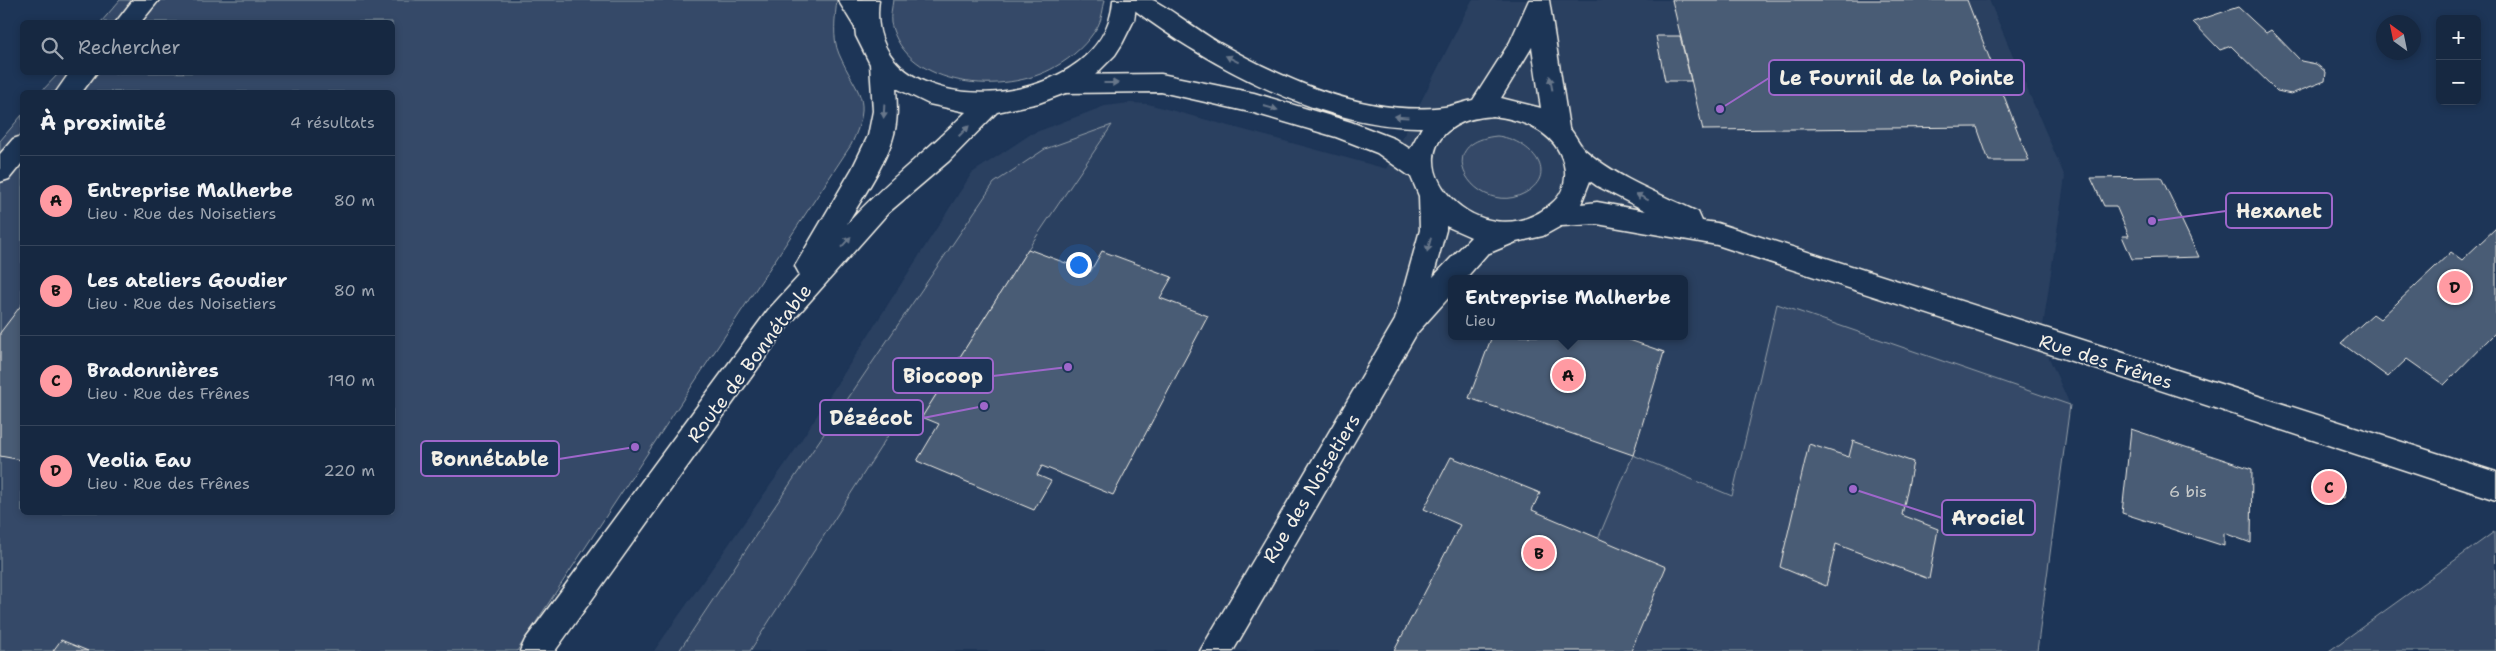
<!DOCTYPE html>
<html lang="fr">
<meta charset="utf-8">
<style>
:root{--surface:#162841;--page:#23344c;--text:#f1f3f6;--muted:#9ea6b1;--line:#35445a;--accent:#ff9aa2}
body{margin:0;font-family:"Shantell Sans",sans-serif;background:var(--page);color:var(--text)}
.controls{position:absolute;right:15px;top:15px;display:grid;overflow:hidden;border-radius:8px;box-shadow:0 2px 8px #0003}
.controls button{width:45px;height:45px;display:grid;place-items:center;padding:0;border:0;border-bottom:1px solid var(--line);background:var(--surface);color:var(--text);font:25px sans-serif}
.compass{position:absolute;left:2376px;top:15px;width:45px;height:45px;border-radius:50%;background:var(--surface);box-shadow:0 2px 8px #0003;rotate:327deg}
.you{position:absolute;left:1078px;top:264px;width:18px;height:18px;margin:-12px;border:4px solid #fff;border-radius:50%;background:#1a73e8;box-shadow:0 0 0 8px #1a73e833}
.badge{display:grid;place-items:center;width:32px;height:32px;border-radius:50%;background:var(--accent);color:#111;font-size:16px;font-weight:700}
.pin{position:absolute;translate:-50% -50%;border:2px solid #fff;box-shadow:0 1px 5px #0006}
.popup{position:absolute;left:1448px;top:275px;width:240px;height:65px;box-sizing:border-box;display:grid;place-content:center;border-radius:8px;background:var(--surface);filter:drop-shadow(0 1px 4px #0005);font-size:16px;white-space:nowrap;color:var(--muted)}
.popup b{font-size:19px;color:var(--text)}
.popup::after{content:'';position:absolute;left:50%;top:100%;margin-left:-10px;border:10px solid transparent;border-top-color:var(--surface)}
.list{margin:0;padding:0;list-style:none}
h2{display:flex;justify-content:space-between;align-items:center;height:65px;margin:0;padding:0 20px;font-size:21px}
h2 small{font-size:16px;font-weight:400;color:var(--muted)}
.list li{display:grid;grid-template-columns:32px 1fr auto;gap:15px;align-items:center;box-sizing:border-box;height:90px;padding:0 20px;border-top:1px solid var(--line)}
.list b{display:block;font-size:19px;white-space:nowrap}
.list p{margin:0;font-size:16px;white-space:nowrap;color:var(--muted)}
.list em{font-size:16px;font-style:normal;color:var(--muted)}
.icon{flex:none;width:28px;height:28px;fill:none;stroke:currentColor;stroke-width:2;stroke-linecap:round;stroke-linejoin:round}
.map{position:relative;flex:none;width:2496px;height:651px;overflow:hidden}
.search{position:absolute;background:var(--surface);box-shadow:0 2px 8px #0003;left:20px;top:20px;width:375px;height:55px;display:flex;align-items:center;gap:12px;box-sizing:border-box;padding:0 18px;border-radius:8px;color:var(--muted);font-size:19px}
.panel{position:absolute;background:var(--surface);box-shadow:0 2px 8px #0003;left:20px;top:90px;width:375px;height:425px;border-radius:8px}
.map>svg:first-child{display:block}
</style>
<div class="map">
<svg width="2496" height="651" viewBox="0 0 2496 651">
<rect width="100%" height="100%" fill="#1d3557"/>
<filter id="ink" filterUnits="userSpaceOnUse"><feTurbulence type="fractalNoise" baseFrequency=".02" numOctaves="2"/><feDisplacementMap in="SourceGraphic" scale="10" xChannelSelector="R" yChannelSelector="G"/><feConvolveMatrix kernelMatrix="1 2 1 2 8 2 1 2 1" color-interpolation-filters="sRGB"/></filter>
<g filter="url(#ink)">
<path fill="#2a4060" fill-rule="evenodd" d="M1472,0h517l76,177 -24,163 29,65 -33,246h-1383l139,-198 179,-280 59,-39 74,-28 25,-3 18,1 239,65zM1452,279h232v57h-232z"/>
<g fill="#354a67" stroke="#949ea8">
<path d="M120,0h717c-2,17 -5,38 2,54 18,41 35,43 12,91l-334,506h-517v-510l22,-26v397h370v-420h-351l18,-19 333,-1v-50h-291z"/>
<path d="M893,0h212c-2,8 -3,19 -7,26 -10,17 -25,31 -43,41 -49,29 -149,22 -164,-44 -1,-7 1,-16 2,-23z"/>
<polygon points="1112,125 1028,249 922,417 905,409 750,651 679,651 771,512 994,183 1045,149"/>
<path d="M1497,136c30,3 65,36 28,57 -47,26 -99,-50 -28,-57z"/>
<polygon points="1777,304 2070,405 2037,651 1631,651 1598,539 1633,455 1732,496"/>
<polygon points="2494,532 2496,651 2329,651"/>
</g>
<g fill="#485b74" stroke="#f4f1e8">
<polygon points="1672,0 1967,0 2029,161 1989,161 1977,127 1703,130"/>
<polygon points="2238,7 2266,33 2271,30 2301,61 2316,64 2326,72 2325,81 2291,94 2277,91 2231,46 2220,50 2193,22"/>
<polygon points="1656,36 1680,36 1691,81 1665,81"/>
<polygon points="2161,177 2173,202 2199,257 2132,259 2122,236 2129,236 2116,206 2104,206 2091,178"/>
<polygon points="2496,228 2496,332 2444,385 2407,359 2388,377 2341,343 2373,314 2380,319 2451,252 2462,260"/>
<polygon points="1028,249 1090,272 1102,251 1172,277 1160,298 1208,316 1113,495 1042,466 1037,475 1051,481 1034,510 917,461 939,424 922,417"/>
<polygon points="22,304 22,460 0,456 0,333"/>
<polygon points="1492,336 1618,336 1664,352 1633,455 1469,398"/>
<polygon points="2131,429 2252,469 2251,543 2224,533 2224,546 2122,513"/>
<polygon points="1853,441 1913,462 1902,515 1938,529 1929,579 1836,544 1826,586 1780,567 1809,444 1849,457"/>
<polygon points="1451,457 1540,493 1532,510 1666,567 1631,651 1394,651 1460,525 1424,509"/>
<polygon points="2316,476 2344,484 2344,498 2315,489"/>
<polygon points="61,640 88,651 53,651"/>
</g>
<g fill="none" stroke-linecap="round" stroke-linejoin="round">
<g stroke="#f4f1e8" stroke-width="3">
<g id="street">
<polygon points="133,0 159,0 141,22 116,22"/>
<polygon points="838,0 862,0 877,25 873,31 865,34 857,31"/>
<path d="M1125,0c9,0 19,0 27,0 7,1 53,35 64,41 67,38 149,76 228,66 9,-1 20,-5 29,-7l37,-58 19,-42h20l20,128c6,6 10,16 16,22 32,28 75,44 113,62l4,9 15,2 779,249v28l-779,-255 -120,-21 -36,2 -18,10 -27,6 -29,12 -22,25h-13v15l-35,39 -184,318h-33l195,-331 25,-90 -1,-34 -8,-19 -34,-24 -41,-16 -82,-24 -93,-21 -99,1 -9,-2 -3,-7 3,-7 9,-2 99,-1 93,19 97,29 44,17 15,10 12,-22c-99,2 -216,-63 -293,-121zM1532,47l9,61 -40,-10zM1493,116c32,4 68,18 72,55 1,13 -4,25 -14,33 -70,60 -166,-48 -88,-82 9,-4 21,-5 30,-6zM1590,181l7,5 49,25 -49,-9 -16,2zM1446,226l25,11 -38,40 13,-47z"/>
<polygon points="70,72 97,72 82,92 56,92"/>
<polygon points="22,136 22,163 9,179 0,182 0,154 13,139"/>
</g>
</g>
<g stroke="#f4f1e8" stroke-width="3">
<path id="primary" d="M855,0h24c-18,131 227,116 234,0h24l-3,20 -12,24 -7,11 -21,21 -26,16 -29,11 -42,9 -48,49 -61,52 -100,113 -233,325h-35l5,-11 243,-330 32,-35 -5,-9 57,-97 16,-33 5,-25 -3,-47 -14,-28 -2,-18zM896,88l33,16 37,8c-39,39 -82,71 -119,112 14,-24 41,-64 47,-90 4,-15 3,-30 2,-46z"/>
</g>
<use href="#street" fill="#1d3557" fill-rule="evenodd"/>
<use href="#primary" fill="#1d3557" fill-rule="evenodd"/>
</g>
<defs><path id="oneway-solid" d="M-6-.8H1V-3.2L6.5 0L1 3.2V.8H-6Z" transform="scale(1.25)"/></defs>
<g fill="#68778a">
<use href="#oneway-solid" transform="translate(1232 59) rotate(-153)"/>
<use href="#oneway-solid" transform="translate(1111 83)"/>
<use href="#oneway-solid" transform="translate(1551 83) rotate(-101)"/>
<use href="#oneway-solid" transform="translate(1271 108) rotate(16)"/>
<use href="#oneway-solid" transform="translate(884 111) rotate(93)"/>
<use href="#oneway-solid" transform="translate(1401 117) rotate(-177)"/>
<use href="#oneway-solid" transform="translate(964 131) rotate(-45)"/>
<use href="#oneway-solid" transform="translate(1642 197) rotate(-153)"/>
<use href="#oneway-solid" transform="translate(846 242) rotate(-48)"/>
<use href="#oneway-solid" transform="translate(1429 245) rotate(105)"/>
</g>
</g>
<g text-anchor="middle" stroke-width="4" stroke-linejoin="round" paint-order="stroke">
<g font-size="16" fill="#c9cccb">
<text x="2188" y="497">6 bis</text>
</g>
<g font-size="19" fill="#f4f1e8" stroke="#1d3557">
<text transform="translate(2106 361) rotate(18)" y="7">Rue des Frênes</text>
<text transform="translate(749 363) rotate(-53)" y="7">Route de Bonnétable</text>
<text transform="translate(1311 488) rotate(-59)" y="7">Rue des Noisetiers</text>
</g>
</g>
<path fill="none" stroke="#9f67cb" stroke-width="2" d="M1720 109L1769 78M2152 221L2226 211M1068 367L993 376M984 406L923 418M635 447L559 459M1853 489L1942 518"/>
<g fill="#9f67cb" stroke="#1d3557" stroke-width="2">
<circle cx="1720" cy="109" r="5"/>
<circle cx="2152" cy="221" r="5"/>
<circle cx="1068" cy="367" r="5"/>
<circle cx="984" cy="406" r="5"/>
<circle cx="635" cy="447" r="5"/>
<circle cx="1853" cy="489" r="5"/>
</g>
<g fill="#1d3557" stroke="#9f67cb" stroke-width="2">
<rect x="1769" y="60" width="255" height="35" rx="5"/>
<rect x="2226" y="193" width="106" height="35" rx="5"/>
<rect x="893" y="358" width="100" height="35" rx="5"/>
<rect x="820" y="400" width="103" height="35" rx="5"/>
<rect x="421" y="441" width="138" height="35" rx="5"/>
<rect x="1942" y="500" width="93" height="35" rx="5"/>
</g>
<g font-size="20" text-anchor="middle" font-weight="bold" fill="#f4f1e8">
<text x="1897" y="85">Le Fournil de la Pointe</text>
<text x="2279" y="218">Hexanet</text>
<text x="943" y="383">Biocoop</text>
<text x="871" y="425">Dézécot</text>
<text x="490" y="466">Bonnétable</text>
<text x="1988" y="525">Arociel</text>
</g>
</svg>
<div class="controls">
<button>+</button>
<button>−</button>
</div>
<svg class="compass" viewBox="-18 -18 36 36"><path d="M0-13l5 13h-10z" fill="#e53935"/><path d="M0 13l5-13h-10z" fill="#9ea6b1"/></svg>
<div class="you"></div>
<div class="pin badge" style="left:1568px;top:375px">A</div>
<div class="popup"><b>Entreprise Malherbe</b>Lieu</div>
<div class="pin badge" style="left:1539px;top:553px">B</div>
<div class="pin badge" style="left:2329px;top:487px">C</div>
<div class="pin badge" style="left:2455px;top:287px">D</div>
<div class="search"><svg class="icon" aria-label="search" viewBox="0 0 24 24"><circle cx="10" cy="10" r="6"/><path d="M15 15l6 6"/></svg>Rechercher</div>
<section class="panel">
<h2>À proximité<small>4 résultats</small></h2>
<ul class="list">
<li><span class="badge">A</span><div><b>Entreprise Malherbe</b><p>Lieu · Rue des Noisetiers</p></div><em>80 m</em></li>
<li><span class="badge">B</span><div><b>Les ateliers Goudier</b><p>Lieu · Rue des Noisetiers</p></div><em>80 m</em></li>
<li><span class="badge">C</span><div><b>Bradonnières</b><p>Lieu · Rue des Frênes</p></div><em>190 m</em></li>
<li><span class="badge">D</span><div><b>Veolia Eau</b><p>Lieu · Rue des Frênes</p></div><em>220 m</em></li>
</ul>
</section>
</div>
